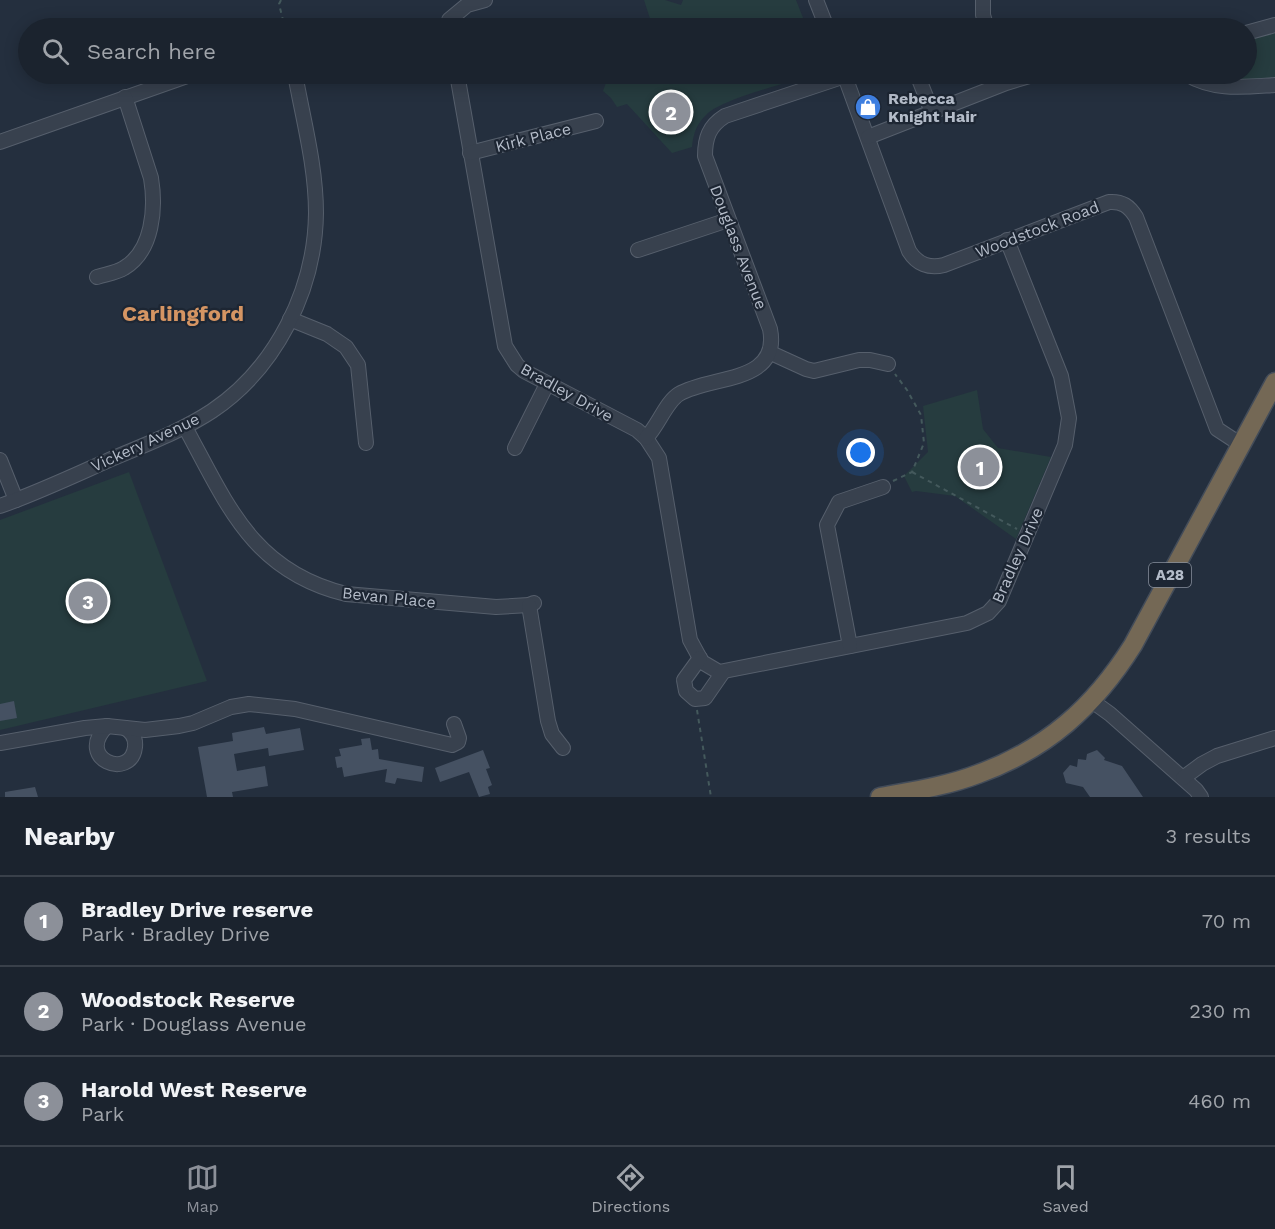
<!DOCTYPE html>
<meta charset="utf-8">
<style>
:root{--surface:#1b232e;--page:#242b36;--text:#f1f3f6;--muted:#a0a4aa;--line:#39404a;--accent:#8c9099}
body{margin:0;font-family:"Work Sans",sans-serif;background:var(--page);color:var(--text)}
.you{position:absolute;left:861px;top:453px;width:21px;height:21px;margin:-15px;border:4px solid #fff;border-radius:50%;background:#1a73e8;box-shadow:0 0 0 9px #1a73e833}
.badge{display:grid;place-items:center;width:39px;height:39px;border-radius:50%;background:var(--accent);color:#fff;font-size:20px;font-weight:700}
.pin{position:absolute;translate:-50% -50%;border:3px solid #fff;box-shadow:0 2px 6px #0006}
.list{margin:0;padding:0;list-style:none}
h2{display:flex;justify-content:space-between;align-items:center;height:78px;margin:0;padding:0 24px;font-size:26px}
h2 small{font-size:20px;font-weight:400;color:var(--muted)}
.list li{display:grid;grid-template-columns:39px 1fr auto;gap:18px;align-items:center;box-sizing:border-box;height:90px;padding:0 24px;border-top:2px solid var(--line)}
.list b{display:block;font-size:22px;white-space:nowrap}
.list p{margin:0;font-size:20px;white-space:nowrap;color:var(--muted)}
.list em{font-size:20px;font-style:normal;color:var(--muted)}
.icon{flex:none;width:33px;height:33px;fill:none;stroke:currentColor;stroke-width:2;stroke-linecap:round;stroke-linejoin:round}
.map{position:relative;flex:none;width:1275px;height:797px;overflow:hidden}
.search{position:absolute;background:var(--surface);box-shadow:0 3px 15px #0003;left:18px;right:18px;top:18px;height:66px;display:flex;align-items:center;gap:15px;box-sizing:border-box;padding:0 21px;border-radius:33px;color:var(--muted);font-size:22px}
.sheet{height:348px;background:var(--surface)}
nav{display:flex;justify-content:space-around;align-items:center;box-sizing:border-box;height:84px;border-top:2px solid var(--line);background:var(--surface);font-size:16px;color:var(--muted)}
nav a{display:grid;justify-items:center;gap:3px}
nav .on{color:var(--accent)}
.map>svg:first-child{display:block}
</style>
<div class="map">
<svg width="1275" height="797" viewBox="0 0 1275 797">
<rect width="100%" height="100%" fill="#242f3e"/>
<g fill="#263c3f">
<polygon points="644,0 665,0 681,5 683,0 796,0 807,28 653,28"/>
<polygon points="1275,31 1275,79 1226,81 1194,74 1246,74 1247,39"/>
<path d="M609,74h207c-25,8 -92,24 -109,40 -10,9 -14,20 -15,33l-20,6 -45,-49 -10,3 -6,-9 -8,-7z"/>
<polygon points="977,390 983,429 998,448 1051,457 1016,539 955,496 916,491 912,492 904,476 928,452 923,406"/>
<polygon points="129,472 207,681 0,730 0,520"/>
</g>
<g fill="#455162">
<polygon points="14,701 17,718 0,721 0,704"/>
<polygon points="264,727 266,734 300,728 304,750 269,756 268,748 234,754 237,771 265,766 268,786 232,792 233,797 207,797 198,747 233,741 232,733"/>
<polygon points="370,738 372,750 378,749 379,759 424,767 422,782 397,778 395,784 385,782 387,769 344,777 342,767 337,768 335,757 341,756 339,749 362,745 361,739"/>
<polygon points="483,750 490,768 486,769 492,785 488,787 490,794 479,797 469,772 440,782 435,768"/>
<polygon points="1097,750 1105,758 1104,760 1122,766 1143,797 1090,797 1083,787 1066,783 1063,773 1070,765 1077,767 1078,759 1086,760 1087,754"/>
<polygon points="35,787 38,797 5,797 5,792"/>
</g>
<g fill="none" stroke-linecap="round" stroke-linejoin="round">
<g stroke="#565f6c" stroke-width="16">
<g id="minor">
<polyline points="816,0 827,28"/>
<polyline points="983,0 983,15 987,28"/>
<polyline points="450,28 449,20 467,5 485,0"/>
<polyline points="1246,33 1275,25"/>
<polyline points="457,74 505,346 517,365 524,371 637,430 646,438 659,458 690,640 702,662 719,672 967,623 988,613 999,601 1065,445 1069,418 1061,376 1007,240"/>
<path d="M844,74l65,177c8,13 20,18 35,14l165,-63c13,-1 20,4 27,15l81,212 23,15"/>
<polyline points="917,74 932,112"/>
<path d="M1186,74c28,17 57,13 89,11"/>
<polyline points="868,137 1006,83 1036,74"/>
<polyline points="0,142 193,74"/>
<polyline points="470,153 596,121"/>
<polyline points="638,250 728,220"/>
<path d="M97,277c9,-3 19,-4 27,-9 29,-17 32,-60 27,-90l-26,-81"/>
<polyline points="290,319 327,334 346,347 358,365 366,443"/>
<polyline points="771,353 806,369 814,371 859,360 870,360 888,364"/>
<path d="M185,427c42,77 67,144 161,167l150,13 33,-2 5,-2"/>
<path d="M646,438c12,-12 20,-36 33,-44 32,-19 102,-10 91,-65l-65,-173c0,-18 4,-30 20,-40l120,-40"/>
<polyline points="515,448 547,384"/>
<polyline points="0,460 16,500"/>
<path d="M0,506c37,-13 73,-30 109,-46 35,-15 71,-28 103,-49 64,-43 103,-121 104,-198 0,-47 -13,-94 -21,-139"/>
<polyline points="529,605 548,721 552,734 563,748"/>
<polyline points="850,646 827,525 839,502 883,487"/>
<polyline points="700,658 684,680 686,691 695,699 705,698 723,672"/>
<polyline points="1092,701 1110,714 1196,790 1201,797"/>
<path d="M107,726c-33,33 24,55 28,21 1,-9 -3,-15 -10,-19"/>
<polyline points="0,743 85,728 107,726 145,730 179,726 193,723 231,707 249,704 295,709 452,745 458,742 459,738 454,724"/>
<polyline points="1183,778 1202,764 1217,756 1275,738"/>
</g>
</g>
<g stroke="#434c59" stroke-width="21">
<path id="highway" d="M880,797c33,-6 67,-11 98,-23 69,-25 116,-67 155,-129l142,-263"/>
</g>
<g stroke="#44595c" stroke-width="2" stroke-dasharray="4.5 4.5" stroke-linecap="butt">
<polyline points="281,0 279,4 285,28"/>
<polyline points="912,472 1017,529"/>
<polyline points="893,481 912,472 924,443 921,415 907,390 895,374"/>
<polyline points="697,710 711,797"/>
</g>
<use href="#minor" stroke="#38414e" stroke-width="14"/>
<use href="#highway" stroke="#746855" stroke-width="18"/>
</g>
<defs>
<g id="shop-disc" transform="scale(1.35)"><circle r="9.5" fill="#3f7fe0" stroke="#1d2633"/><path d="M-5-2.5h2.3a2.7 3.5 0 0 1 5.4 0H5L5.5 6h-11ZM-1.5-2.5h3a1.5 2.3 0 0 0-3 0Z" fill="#fff"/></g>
</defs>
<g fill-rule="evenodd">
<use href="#shop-disc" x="868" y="107"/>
</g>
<g text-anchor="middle" stroke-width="4.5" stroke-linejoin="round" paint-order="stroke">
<rect fill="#1d2633" stroke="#878f9c" stroke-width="1.5" x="1149" y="563" width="42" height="24" rx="4.5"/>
<g font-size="15" font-weight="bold" fill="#b4bcc9">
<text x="1170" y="580">A28</text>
</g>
<g font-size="16" font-weight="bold" fill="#b4bcc9" stroke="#1d2633" text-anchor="start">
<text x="888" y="104">Rebecca<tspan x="888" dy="18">Knight Hair</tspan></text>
</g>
<g font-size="16" fill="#b4bcc9" stroke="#1d2633">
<text transform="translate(533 137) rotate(-14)" y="6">Kirk Place</text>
<text transform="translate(1037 229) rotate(-21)" y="6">Woodstock Road</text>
<text transform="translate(739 247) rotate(69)" y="6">Douglass Avenue</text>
<text transform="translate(567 392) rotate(29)" y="6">Bradley Drive</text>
<text transform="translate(145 442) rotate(-25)" y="6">Vickery Avenue</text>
<text transform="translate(1017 555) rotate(-66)" y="6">Bradley Drive</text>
<text transform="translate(389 597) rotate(6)" y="6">Bevan Place</text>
</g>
<g font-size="22" font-weight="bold" fill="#d59563" stroke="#1d2633">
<text x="183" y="321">Carlingford</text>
</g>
</g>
</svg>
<div class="you"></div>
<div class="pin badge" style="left:980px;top:467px">1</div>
<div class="pin badge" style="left:671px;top:112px">2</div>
<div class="pin badge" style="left:88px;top:601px">3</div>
<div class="search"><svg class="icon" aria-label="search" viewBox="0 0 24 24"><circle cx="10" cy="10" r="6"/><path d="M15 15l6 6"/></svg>Search here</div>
</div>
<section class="sheet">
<h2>Nearby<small>3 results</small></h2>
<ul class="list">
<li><span class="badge">1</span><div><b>Bradley Drive reserve</b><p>Park · Bradley Drive</p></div><em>70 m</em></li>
<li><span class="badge">2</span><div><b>Woodstock Reserve</b><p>Park · Douglass Avenue</p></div><em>230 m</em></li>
<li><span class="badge">3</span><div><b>Harold West Reserve</b><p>Park</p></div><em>460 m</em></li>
</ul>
</section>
<nav>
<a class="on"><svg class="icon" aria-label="map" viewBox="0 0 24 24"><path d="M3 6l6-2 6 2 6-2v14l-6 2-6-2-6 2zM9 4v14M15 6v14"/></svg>Map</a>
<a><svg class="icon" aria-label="directions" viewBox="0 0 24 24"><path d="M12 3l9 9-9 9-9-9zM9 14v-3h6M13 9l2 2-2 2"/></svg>Directions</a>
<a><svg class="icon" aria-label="saved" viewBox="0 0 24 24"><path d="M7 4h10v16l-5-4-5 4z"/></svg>Saved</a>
</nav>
